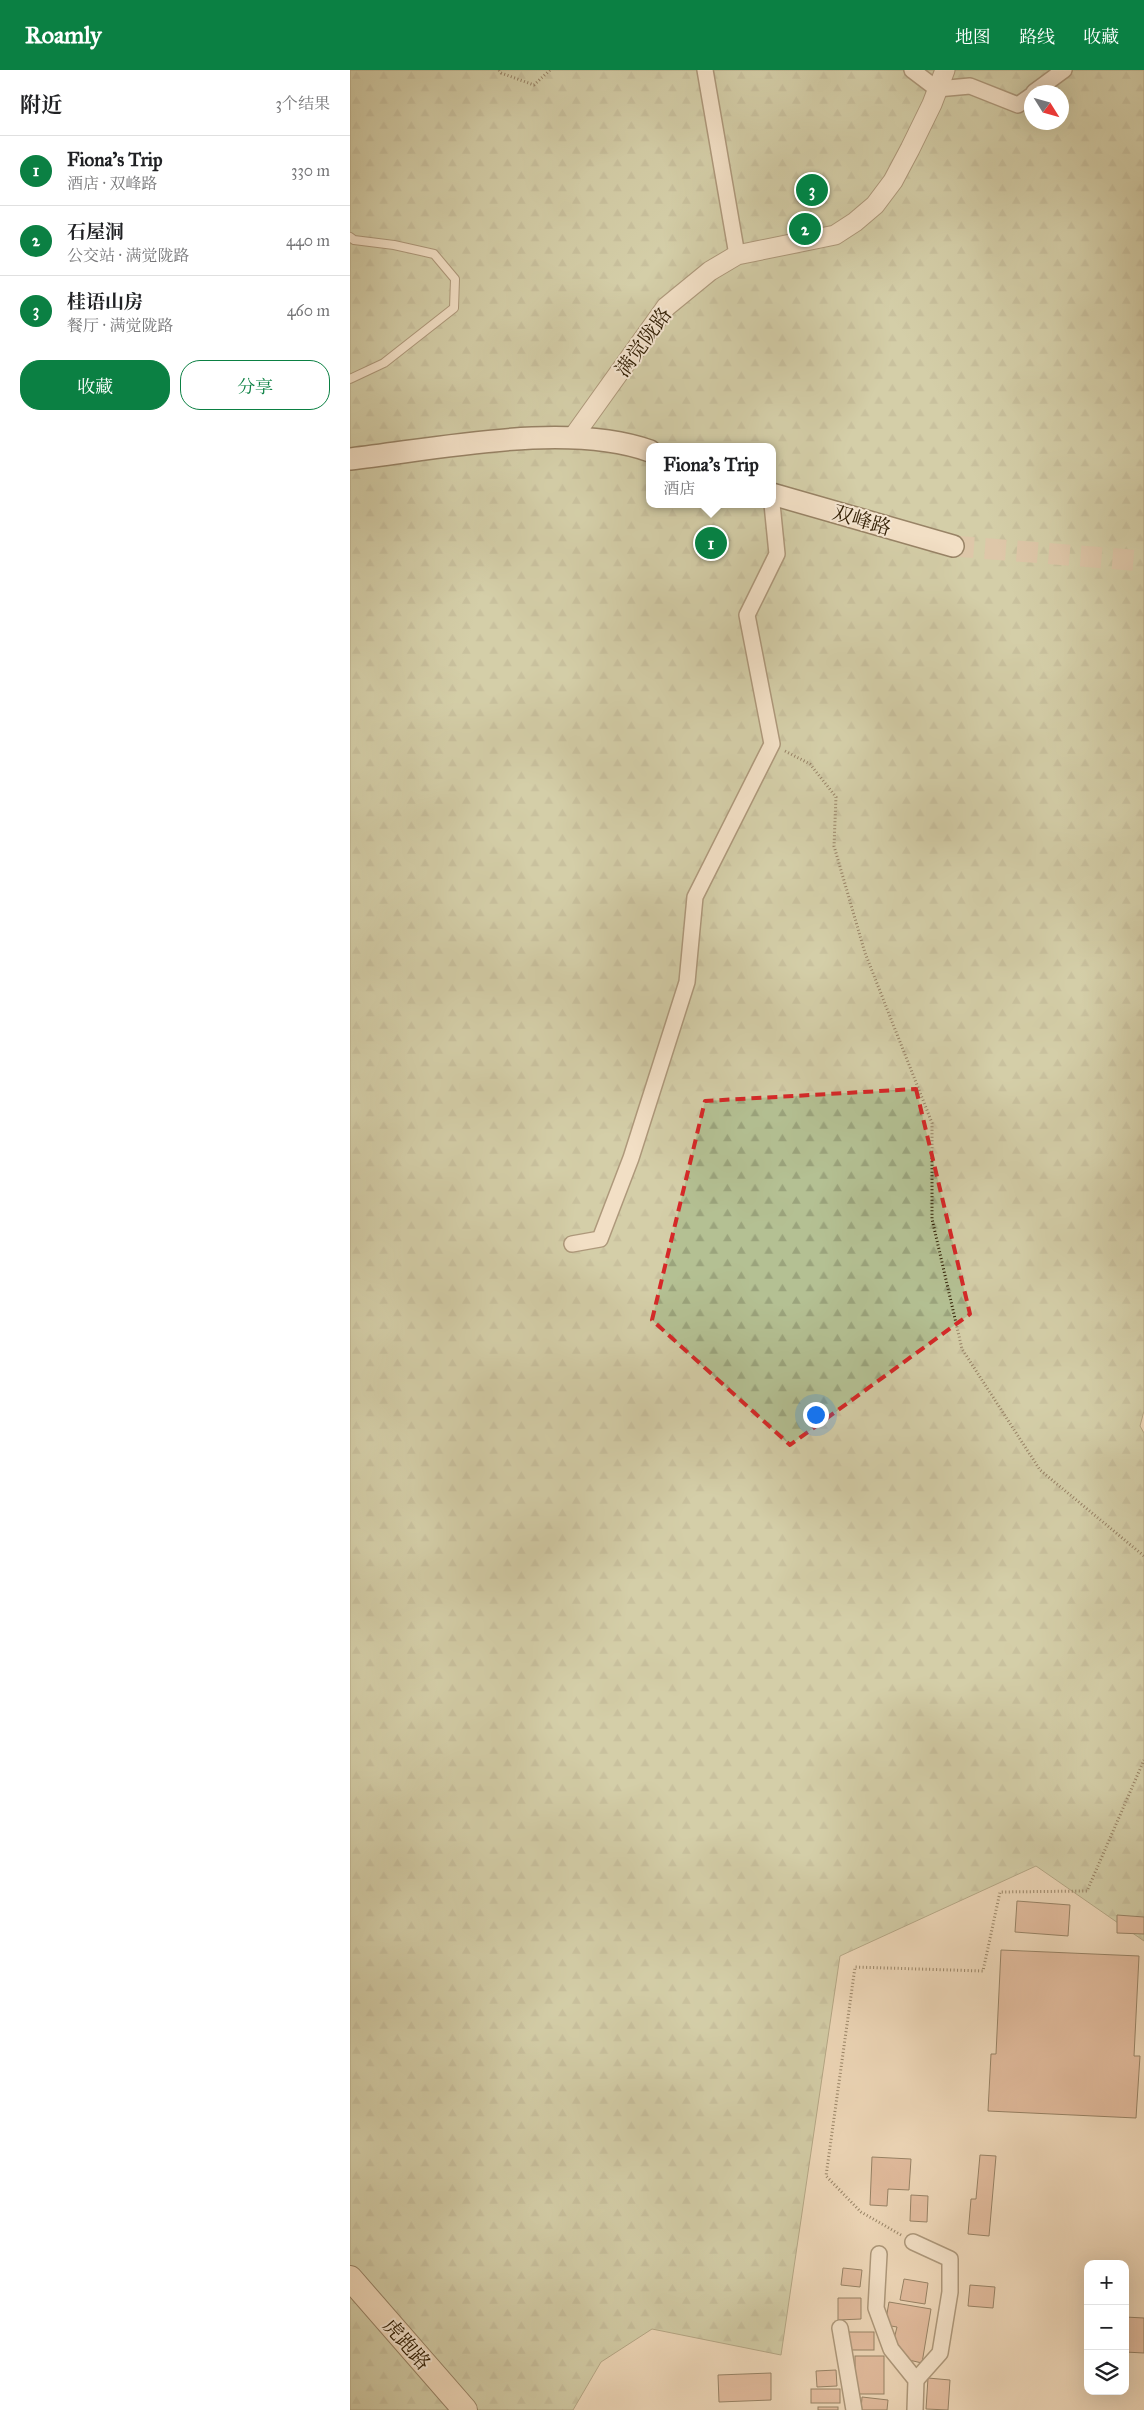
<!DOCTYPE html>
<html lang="zh">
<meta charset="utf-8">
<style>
:root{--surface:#fff;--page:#f6f6f6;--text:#202124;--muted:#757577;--line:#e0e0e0;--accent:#0b8043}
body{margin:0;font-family:"IM FELL Great Primer","Noto Serif SC",serif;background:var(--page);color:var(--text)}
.controls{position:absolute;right:15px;bottom:15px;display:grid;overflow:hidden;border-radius:10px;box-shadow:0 5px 20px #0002}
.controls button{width:45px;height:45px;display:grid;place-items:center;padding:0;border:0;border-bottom:1px solid var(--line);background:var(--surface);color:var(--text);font:25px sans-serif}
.compass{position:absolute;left:674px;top:15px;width:45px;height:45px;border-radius:50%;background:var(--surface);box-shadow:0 5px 20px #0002;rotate:127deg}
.you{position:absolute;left:465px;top:1344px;width:18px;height:18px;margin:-12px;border:4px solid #fff;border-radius:50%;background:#1a73e8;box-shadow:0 0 0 8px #1a73e833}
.badge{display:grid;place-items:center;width:32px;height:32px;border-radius:50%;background:var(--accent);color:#fff;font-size:16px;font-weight:700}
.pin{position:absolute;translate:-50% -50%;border:2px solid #fff;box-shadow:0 1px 5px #0006}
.popup{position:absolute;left:296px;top:373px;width:130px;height:65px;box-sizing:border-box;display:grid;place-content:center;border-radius:10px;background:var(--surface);filter:drop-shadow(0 1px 4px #0005);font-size:16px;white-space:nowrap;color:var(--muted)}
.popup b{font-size:19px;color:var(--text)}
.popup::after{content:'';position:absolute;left:50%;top:100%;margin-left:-10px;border:10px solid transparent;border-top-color:var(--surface)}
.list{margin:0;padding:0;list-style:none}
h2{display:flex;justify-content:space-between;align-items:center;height:65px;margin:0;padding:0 20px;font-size:21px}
h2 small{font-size:16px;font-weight:400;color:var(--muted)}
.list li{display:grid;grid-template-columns:32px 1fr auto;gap:15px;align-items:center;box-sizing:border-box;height:70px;padding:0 20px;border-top:1px solid var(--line)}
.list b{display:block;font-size:19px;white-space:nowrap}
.list p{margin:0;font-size:16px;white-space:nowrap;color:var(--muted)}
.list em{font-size:16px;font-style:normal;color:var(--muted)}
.actions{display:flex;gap:10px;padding:15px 20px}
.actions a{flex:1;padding:11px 0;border:1px solid var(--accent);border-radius:20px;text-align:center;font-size:18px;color:var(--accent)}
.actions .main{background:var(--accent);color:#fff}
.icon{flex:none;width:28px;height:28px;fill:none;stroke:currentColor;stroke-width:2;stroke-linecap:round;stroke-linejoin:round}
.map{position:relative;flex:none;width:794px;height:2340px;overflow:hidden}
header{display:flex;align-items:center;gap:30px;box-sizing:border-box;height:70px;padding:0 25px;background:var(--accent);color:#fff}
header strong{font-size:24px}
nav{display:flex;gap:28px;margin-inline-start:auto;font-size:18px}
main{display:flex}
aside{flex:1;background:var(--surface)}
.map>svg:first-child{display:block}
</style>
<header>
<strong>Roamly</strong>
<nav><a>地图</a><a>路线</a><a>收藏</a></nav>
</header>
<main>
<aside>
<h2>附近<small>3个结果</small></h2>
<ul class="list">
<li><span class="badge">1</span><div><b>Fiona's Trip</b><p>酒店 · 双峰路</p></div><em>330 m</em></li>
<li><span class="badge">2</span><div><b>石屋洞</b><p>公交站 · 满觉陇路</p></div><em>440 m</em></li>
<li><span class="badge">3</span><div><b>桂语山房</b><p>餐厅 · 满觉陇路</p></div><em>460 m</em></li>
</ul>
<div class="actions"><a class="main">收藏</a><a>分享</a></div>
</aside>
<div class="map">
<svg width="794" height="2340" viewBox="0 0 794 2340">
<defs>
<pattern id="forest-firs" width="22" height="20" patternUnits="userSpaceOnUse" patternTransform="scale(1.25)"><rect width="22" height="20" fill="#b4c093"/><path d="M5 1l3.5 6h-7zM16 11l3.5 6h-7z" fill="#9ba47d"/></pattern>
</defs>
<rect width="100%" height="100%" fill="#efd8b9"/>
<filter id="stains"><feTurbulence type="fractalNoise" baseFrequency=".004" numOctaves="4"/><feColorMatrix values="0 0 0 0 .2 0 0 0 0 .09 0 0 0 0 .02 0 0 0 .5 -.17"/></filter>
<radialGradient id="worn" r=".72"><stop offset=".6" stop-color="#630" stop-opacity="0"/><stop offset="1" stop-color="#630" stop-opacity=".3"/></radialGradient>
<path fill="url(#forest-firs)" stroke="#726e4a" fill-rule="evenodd" d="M0,0h794v1341l-4,15 4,7v508l-108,-75 -196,90 -59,399 -129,-26 -51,33 -28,48h-223zM682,22h30v30h-30zM300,377h122v57h-122z"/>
<g fill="#d59b7f" stroke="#2f1c01">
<polygon points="667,1831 720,1835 718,1866 665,1862"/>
<polygon points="767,1845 794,1847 794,1864 767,1863"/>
<polygon points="651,1880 789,1886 784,1986 790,1986 786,2048 638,2041 641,1984 646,1984"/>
<polygon points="630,2085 646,2086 639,2166 618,2164 621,2129 626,2129"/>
<polygon points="522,2087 561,2089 559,2120 538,2119 537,2136 520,2135"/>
<polygon points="561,2125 578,2126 577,2152 560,2151"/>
<polygon points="493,2198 512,2200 510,2217 491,2215"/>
<polygon points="554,2209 578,2213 575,2234 550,2230"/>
<polygon points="620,2215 645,2217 643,2238 618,2236"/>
<polygon points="488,2228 511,2228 511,2249 488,2250"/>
<polygon points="539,2232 581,2239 572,2293 550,2288 552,2279 542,2277 547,2257 535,2255"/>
<polygon points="775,2247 794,2248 794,2283 775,2282"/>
<rect x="499" y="2262" width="25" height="18"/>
<rect x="505" y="2286" width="29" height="38"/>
<polygon points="486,2300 487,2316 467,2317 466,2301"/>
<polygon points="421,2303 421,2330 369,2332 368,2305"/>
<polygon points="578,2308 600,2310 598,2340 576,2339"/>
<rect x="461" y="2319" width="29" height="14"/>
<polygon points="512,2327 538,2330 537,2340 511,2340"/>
<rect x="468" y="2337" width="20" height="3"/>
</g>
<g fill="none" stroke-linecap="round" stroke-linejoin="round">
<polyline stroke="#c9b294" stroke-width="21" stroke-dasharray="21 11" stroke-linecap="butt" points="603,476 794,491"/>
<g stroke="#5f4b2f" stroke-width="10">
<polyline id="service" points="0,167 4,170 44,175 84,184 105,209 104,238 34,293 0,309"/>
</g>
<g stroke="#5f4b2f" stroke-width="18">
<g id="minor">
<polyline points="355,0 387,185"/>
<polyline points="562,0 587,19 620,16 668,35 682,25"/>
<polyline points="684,22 714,0"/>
<polyline points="222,1174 250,1169 281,1088 337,912 345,827 422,674 397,545 427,484 422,434"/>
<polyline points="563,2172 600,2189 600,2222 590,2283 566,2310"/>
<polyline points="529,2184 526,2238 541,2279 566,2310 565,2340"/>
<polyline points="490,2258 504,2340"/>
</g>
</g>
<g stroke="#5f4b2f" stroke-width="21">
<polyline id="tertiary" points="223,367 316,237 360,201 387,185 485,165 505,152 525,135 543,111 560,79 582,34 595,0"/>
</g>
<g stroke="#2f1c01" stroke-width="24">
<g id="secondary">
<path d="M0,389c88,-10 216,-38 300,-8"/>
<polyline points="422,424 603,476"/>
</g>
</g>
<g stroke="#2f1c01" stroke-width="26">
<polyline id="primary" points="0,2208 115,2340"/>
</g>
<g stroke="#2f1c01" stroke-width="3" stroke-dasharray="1 2.5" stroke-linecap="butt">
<polyline points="149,0 151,3 184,15 200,0"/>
<polyline points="435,681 460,694 486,727 484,776 515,883 582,1053 582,1149 612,1279 690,1400 794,1486"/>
<polyline points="551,2165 511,2142 476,2106 505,1897 633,1901 650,1822 737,1821 794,1690"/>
</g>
<use href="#service" stroke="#f5e6d2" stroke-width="8"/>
<use href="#minor" stroke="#f5e6d2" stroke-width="15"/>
<use href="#tertiary" stroke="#f5e6d2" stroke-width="19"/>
<use href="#secondary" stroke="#f5e6d2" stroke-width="21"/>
<use href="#primary" stroke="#efd8b9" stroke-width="24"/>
</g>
<path d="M0 0H794V2340H0ZM566,1019l54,225 -180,131 -138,-125 53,-219z" fill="#efd8b9" fill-opacity=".55" fill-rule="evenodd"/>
<path fill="none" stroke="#d62828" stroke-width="4" stroke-dasharray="10 6" stroke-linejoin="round" d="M566,1019l54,225 -180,131 -138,-125 53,-219z"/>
<g text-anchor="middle" stroke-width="4" stroke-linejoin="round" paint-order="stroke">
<g font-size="20" fill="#2f1c01" stroke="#f5e6d2">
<text transform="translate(293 272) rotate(-54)" y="7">满觉陇路</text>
<text transform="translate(512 450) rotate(17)" y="7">双峰路</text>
<text transform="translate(57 2274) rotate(49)" y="7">虎跑路</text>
</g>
</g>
<rect width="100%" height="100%" filter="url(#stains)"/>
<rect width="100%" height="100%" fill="url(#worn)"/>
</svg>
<div class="controls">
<button>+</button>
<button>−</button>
<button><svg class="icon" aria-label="layers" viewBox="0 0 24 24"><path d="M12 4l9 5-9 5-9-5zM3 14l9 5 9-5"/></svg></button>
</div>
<svg class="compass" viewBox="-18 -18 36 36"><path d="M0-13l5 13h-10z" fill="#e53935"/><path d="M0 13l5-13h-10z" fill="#757577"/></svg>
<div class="you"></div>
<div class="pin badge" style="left:361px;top:473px">1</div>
<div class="popup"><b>Fiona's Trip</b>酒店</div>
<div class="pin badge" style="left:455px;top:159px">2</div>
<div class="pin badge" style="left:462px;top:120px">3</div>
</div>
</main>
